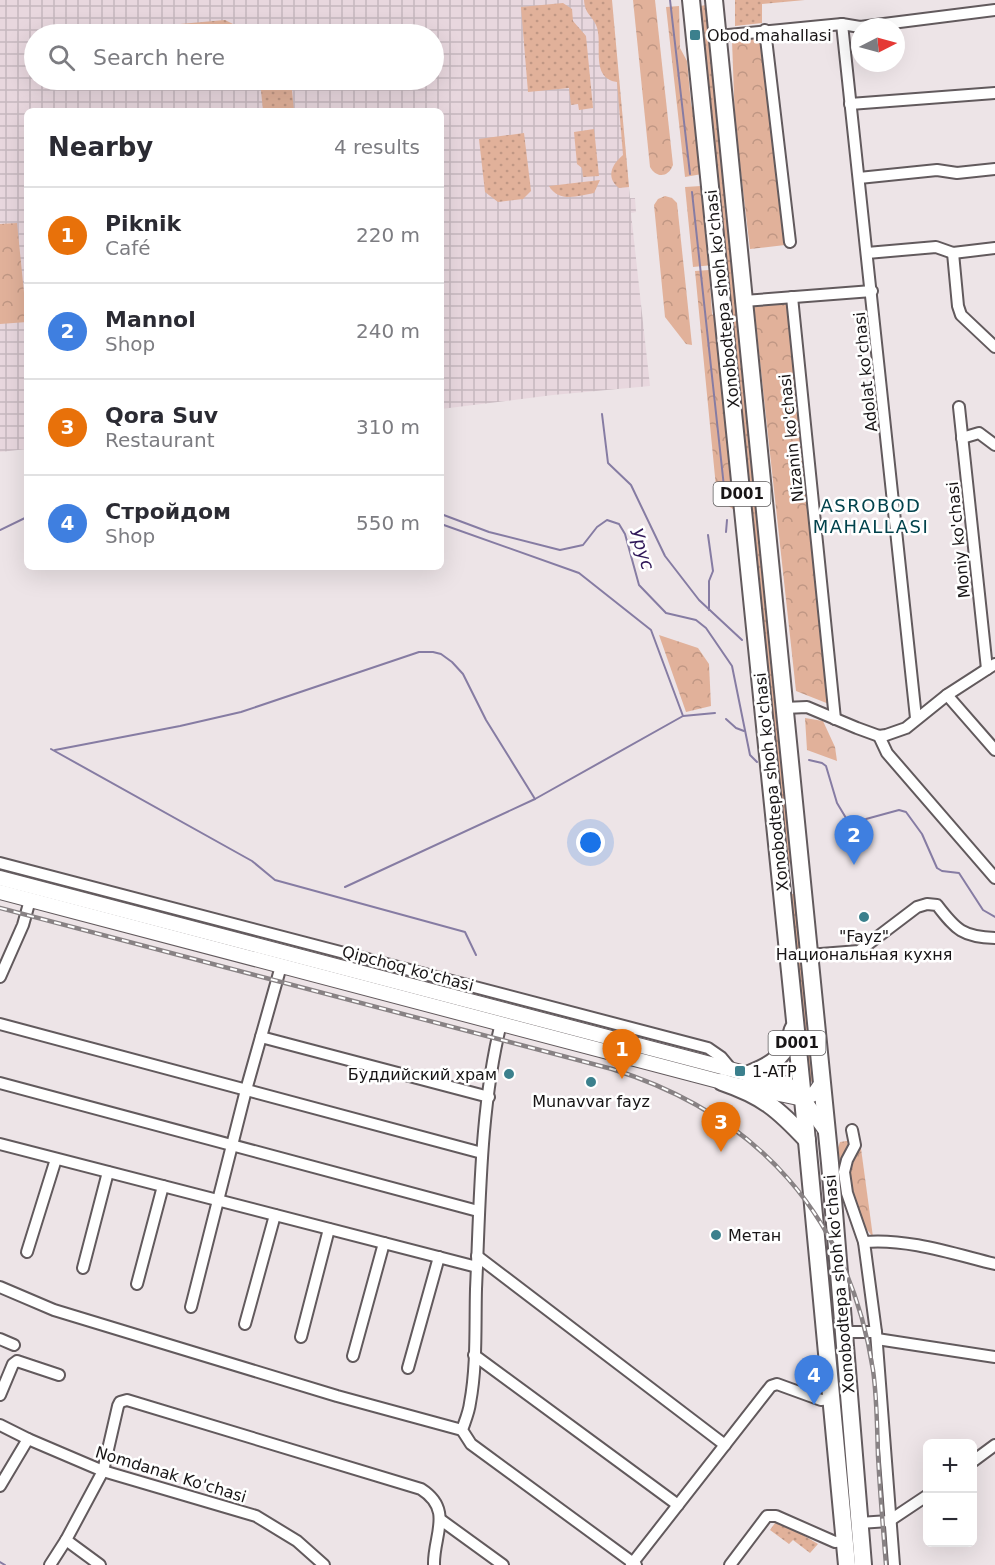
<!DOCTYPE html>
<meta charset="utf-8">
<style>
:root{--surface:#fff;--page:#f2f2f3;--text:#2b2b33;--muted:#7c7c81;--line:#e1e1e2;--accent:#3b808d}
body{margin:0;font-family:"DejaVu Sans",sans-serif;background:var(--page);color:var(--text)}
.controls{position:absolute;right:18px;bottom:18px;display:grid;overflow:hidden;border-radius:9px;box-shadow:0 6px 24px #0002}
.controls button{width:54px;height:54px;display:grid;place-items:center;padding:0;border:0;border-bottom:2px solid var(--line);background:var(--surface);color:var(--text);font:30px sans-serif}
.compass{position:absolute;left:851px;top:18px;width:54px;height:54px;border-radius:50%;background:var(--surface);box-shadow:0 6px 24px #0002;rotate:84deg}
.you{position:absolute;left:591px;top:843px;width:21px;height:21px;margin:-15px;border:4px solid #fff;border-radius:50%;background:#1a73e8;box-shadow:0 0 0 9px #1a73e833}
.badge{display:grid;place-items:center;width:39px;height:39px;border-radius:50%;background:var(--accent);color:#fff;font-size:20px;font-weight:700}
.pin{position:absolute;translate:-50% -50px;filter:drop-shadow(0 2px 3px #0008)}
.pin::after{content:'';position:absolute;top:32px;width:21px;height:18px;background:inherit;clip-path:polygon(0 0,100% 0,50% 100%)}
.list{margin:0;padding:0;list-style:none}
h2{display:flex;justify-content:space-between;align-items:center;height:78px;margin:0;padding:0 24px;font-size:26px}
h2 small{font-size:20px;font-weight:400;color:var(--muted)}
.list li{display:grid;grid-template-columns:39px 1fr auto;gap:18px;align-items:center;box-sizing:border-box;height:96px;padding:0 24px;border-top:2px solid var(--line)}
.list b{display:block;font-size:22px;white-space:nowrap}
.list p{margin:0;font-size:20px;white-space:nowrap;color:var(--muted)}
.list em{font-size:20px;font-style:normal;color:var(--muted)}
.icon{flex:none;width:33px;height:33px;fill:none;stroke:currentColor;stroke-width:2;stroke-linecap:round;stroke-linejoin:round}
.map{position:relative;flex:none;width:995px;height:1565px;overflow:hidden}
.search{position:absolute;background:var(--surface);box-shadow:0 6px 24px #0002;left:24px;top:24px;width:420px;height:66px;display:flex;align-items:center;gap:15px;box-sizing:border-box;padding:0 21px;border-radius:33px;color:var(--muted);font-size:22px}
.panel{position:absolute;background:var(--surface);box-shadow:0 6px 24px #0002;left:24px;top:108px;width:420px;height:462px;border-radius:9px}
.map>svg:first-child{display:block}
</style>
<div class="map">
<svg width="995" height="1565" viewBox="0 0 995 1565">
<defs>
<pattern id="industrial-grid" width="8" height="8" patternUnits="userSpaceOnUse" patternTransform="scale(1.5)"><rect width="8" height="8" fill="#e8d7de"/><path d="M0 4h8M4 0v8" fill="none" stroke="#c6b8be"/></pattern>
<pattern id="grass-dots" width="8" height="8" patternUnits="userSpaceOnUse" patternTransform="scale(1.5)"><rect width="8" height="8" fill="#e1b19a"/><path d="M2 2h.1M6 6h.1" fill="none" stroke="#c09784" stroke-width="1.8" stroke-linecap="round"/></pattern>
<pattern id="forest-crowns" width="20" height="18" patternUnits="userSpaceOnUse" patternTransform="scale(1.5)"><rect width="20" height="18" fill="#e1b19a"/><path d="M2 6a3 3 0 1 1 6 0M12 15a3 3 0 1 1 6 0" fill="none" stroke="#c09784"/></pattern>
</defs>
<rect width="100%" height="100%" fill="#ede4e7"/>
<path fill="url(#industrial-grid)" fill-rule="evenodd" d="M0,0h611l19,198h5l1,14 -5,1 19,173 -97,9 -112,14v-298h-414v338l-27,3zM34,34h400v46h-400z"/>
<g fill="url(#grass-dots)">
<path d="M584,0h28l17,187 -10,1c-13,-10 -8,-23 4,-33l-6,-73c-28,-4 -13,-40 -21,-57 -5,-11 -11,-11 -12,-25z"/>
<polygon points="735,0 805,0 762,4 762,23 735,26"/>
<polygon points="563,3 572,9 573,21 586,36 593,108 579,110 578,104 571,105 569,88 528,92 521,7"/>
<polygon points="706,5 792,863 791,864 788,863 700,6"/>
<polygon points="225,20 239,27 243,34 98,34 101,31"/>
<polygon points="260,80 291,80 294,111 263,111"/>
<polygon points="594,129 599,176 583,177 582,168 577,164 574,132"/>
<polygon points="524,133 531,191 523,199 498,202 485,192 479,139"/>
<path d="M600,180l-6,13c-16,3 -35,10 -45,-7z"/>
<polygon points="790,894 795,894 813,1082 810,1081"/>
<polygon points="775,1523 798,1532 818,1544 810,1553 793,1540 789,1544 770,1530"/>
</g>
<g fill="url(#forest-crowns)">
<path d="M633,0h22l18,165c-5,13 -17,13 -23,2z"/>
<polygon points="679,6 680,48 687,61 691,104 700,137 702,174 685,177 666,7"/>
<polygon points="762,36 785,245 750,249 735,123 732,40"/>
<polygon points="701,186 705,190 713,265 693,267 685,187"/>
<polygon points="665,196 672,198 677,203 692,345 686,344 665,317 654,205 658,199"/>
<polygon points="17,223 27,322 0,324 0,224"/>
<path d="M709,270l3,44 5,6 20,191c-11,-5 -17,-12 -21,-24l-21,-216z"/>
<polygon points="789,303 829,704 796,691 754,307"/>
<polygon points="659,635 698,648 709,664 711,706 686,712"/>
<polygon points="805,718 823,721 835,747 837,761 807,750"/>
<polygon points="846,1141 860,1141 873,1237 846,1204 838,1148 840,1142"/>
</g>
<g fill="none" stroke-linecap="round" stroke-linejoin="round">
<g stroke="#867ca3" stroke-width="2">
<polyline points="670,0 690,174"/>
<polyline points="692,192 725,496"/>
<polyline points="602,414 608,463 631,485 665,556 699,600 742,640"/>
<polyline points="441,514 489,532 560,550 583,545 597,527 607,520 619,524 625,534 639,585 666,613 696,620 706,628 732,666 750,755 757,762"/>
<polyline points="441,524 579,573 651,630 683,716"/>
<polyline points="0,530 27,517"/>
<polyline points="726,532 727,520"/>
<polyline points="708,535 713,571 709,581 709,610"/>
<polyline points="726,719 736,728 744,731"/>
<polyline points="51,749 252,861 275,880 465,932 476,955"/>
<polyline points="55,750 180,726 241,712 419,652 433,652 441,654 452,662 463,674 486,720 535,799"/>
<polyline points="809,760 822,763 826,766 837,803 846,818 856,820 866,819 899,810 906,812 922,834 937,868 942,871 959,873 983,910 995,917"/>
<polyline points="345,887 535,799 683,716 715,713"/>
<polyline points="0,1562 5,1565"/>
</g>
<g stroke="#625a5d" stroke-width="14">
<g id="minor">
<polyline points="842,24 916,718"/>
<polyline points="765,30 790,242"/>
<polyline points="718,36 842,24 860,27 995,10"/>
<polyline points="850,104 995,93"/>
<polyline points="859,178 937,170 957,173 995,169"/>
<polyline points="867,253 936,247 953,253 995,248"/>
<polyline points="953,253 958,306 961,315 995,347"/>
<polyline points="792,297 835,719"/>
<polyline points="744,301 872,291"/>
<polyline points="959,407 987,669"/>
<polyline points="962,438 979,433 995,445"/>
<polyline points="947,695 995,750"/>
<polyline points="784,708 807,707 857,728 879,736 886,735 906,728 947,695 995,664"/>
<polyline points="879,736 887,753 995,878"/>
<polyline points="0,863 708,1048 721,1057 731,1069"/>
<path d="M808,955l51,-4 58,-44 10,-3 10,1c19,25 26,32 58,33"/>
<polyline points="0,977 23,925 30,900"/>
<path d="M501,1023c-21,85 -21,179 -25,266 -1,37 1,77 -6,114 -1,9 -5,18 -8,27l9,14 165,121"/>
<polyline points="0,1024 482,1153"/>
<polyline points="261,1037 489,1097"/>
<polyline points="0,1083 478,1211"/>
<polyline points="852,1130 855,1145 847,1160 844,1172 847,1193 864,1242 876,1332 894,1565"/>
<polyline points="0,1144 477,1267"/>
<path d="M864,1242c43,-4 90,12 131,22"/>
<polyline points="27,1252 56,1159"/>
<polyline points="477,1256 725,1445"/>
<polyline points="83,1268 108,1172"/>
<polyline points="137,1284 163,1186"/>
<polyline points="0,1287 54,1310 337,1396 462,1430"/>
<polyline points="191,1307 246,1090 281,966"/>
<polyline points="245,1324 275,1215"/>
<polyline points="843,1332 876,1332"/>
<polyline points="301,1337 329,1229"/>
<polyline points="0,1339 14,1345"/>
<polyline points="877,1339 995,1357"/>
<polyline points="474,1355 678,1505"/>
<polyline points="353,1356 384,1243"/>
<polyline points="408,1368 439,1257"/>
<polyline points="0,1395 13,1364 17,1361 59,1375"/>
<polyline points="0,1425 28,1439 103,1471 256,1516 297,1541 324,1565"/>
<polyline points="972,1462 995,1445"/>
<polyline points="0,1486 28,1439"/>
<polyline points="441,1520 503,1565"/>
<polyline points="859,1523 889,1521 928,1495"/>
<polyline points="66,1540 100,1565"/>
<path d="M50,1565l16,-25 37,-69 15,-65 2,-4 7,-2 294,89c33,21 12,47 13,76"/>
<polyline points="631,1565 771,1386 777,1384 821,1400 832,1399"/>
<polyline points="730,1565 767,1516 776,1516 835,1542 845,1541"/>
</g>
</g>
<g stroke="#625a5d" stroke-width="16">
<g id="major">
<polyline points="0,878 787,1084 799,1093 826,1131"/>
<polyline points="0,892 722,1082 803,1099 814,1094 821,1084"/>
</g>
</g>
<g stroke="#625a5d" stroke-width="20">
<g id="highway">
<polyline points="691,0 803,1099 847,1565"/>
<polyline points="714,0 830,1163 863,1565"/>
<path d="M749,1074c24,-9 38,-19 44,-45"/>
<path d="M722,1082c41,14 56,27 85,58"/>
</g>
</g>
<use href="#minor" stroke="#fff" stroke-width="10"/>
<use href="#major" stroke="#fff" stroke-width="14"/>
<use href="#highway" stroke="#fff" stroke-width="16"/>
<g stroke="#888284" stroke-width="4.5">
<path id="rail" d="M0,908l612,161c147,46 237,148 261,301 4,28 4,57 5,86 2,36 5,73 8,109"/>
</g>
<use href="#rail" stroke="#fff" stroke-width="2" stroke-dasharray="7" stroke-linecap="butt"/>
</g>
<g fill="#3b808d" stroke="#fff" stroke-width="2">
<rect x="689" y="29" width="12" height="12" rx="3"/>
<circle cx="864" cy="917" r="6"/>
<rect x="734" y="1065" width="12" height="12" rx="3"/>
<circle cx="509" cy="1074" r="6"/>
<circle cx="591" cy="1082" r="6"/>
<circle cx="716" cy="1235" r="6"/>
</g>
<g text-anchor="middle" stroke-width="5" stroke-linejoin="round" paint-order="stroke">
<g fill="#fff" stroke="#5d5b5c" stroke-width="1.5">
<rect x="713.5" y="482" width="57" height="24" rx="4.5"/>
<rect x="768.5" y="1031" width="57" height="24" rx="4.5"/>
</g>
<g font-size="15" font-weight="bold" fill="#181516">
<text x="742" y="499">D001</text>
<text x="797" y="1048">D001</text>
</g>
<g font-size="16" fill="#181516" stroke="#fff" text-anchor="start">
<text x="707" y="41">Obod mahallasi</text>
<text x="864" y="942" text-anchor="middle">"Fayz"<tspan x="864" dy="18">Национальная кухня</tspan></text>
<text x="752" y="1077">1-ATP</text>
<text x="497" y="1080" text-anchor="end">Буддийский храм</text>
<text x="591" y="1107" text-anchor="middle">Munavvar fayz</text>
<text x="728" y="1241">Метан</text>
</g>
<g font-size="16" fill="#181516" stroke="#fff">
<text transform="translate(722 299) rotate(-96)" y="6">Xonobodtepa shoh ko'chasi</text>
<text transform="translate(865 372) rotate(-96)" y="6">Adolat ko'chasi</text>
<text transform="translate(791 438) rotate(-96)" y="6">Nizanin ko'chasi</text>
<text transform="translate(958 540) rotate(-96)" y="6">Moniy ko'chasi</text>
<text transform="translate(771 782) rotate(-96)" y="6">Xonobodtepa shoh ko'chasi</text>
<text transform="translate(408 968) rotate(15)" y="6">Qipchoq ko'chasi</text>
<text transform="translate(839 1284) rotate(-95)" y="6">Xonobodtepa shoh ko'chasi</text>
<text transform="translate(171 1474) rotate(17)" y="6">Nomdanak Ko'chasi</text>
</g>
<g font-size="18" letter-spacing="1.5" fill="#01424c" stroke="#fff">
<text x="871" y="512">ASROBOD<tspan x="871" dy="21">MAHALLASI</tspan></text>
</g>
<g font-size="18" font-style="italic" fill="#301859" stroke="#fff">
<text transform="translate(642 549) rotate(72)" y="6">Урус</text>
</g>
</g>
</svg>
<div class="controls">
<button>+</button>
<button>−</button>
</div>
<svg class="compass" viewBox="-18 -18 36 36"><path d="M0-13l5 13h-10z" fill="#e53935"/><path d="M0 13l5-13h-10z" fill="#7c7c81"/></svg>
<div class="you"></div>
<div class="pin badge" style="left:622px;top:1079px;background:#e8710a">1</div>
<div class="pin badge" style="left:854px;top:865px;background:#3f7fe0">2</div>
<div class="pin badge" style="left:721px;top:1152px;background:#e8710a">3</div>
<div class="pin badge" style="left:814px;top:1405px;background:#3f7fe0">4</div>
<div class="search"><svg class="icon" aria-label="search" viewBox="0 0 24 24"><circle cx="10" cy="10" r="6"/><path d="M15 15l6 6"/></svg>Search here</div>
<section class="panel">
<h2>Nearby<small>4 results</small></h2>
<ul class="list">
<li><span class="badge" style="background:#e8710a">1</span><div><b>Piknik</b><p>Café</p></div><em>220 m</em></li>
<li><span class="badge" style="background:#3f7fe0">2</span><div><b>Mannol</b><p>Shop</p></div><em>240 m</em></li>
<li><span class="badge" style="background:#e8710a">3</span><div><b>Qora Suv</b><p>Restaurant</p></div><em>310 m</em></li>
<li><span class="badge" style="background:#3f7fe0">4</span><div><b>Стройдом</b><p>Shop</p></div><em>550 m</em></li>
</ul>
</section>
</div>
